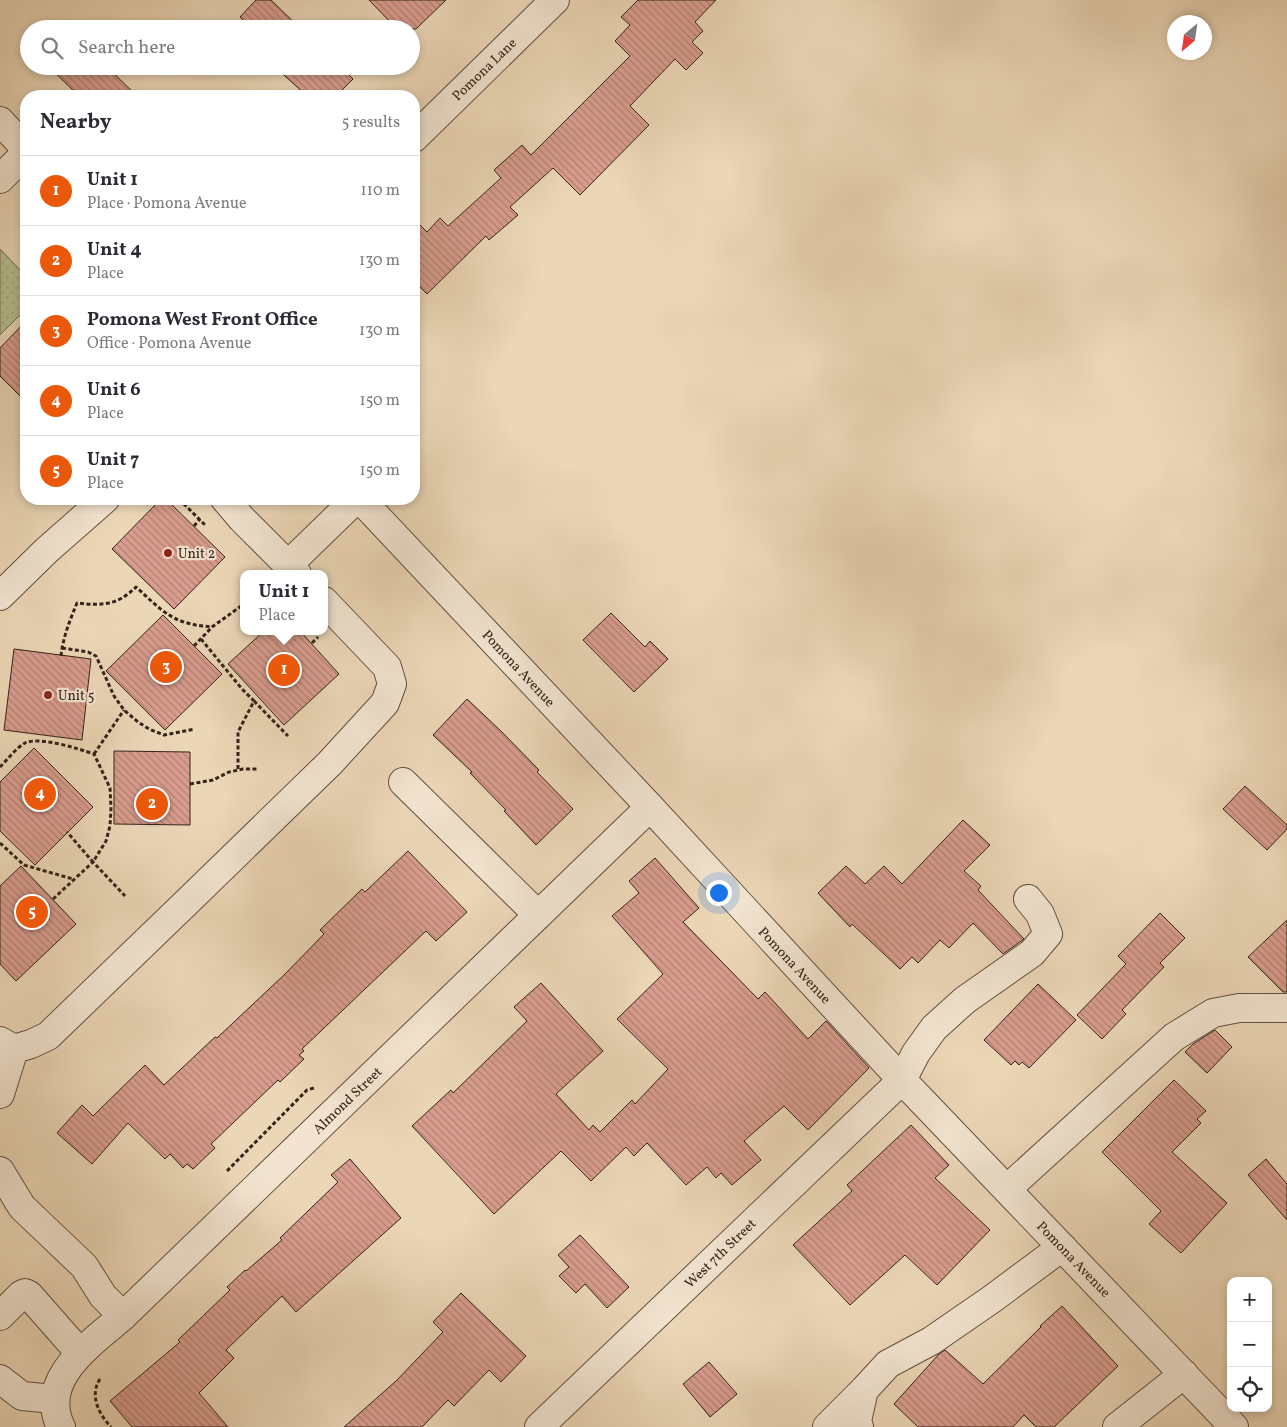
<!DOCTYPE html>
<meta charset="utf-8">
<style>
:root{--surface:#fff;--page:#f7f7f7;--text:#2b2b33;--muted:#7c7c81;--line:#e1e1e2;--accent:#ea580c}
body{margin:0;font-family:Vollkorn,serif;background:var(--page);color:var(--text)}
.controls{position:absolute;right:15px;bottom:15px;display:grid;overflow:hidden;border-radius:10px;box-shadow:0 2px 8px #0003}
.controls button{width:45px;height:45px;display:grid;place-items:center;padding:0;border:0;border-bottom:1px solid var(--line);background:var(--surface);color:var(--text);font:25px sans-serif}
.compass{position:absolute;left:1167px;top:15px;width:45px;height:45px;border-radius:50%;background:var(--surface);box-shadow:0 2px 8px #0003;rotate:209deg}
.you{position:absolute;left:718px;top:892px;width:18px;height:18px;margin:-12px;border:4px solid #fff;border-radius:50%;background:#1a73e8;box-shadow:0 0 0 8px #1a73e833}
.badge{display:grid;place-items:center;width:32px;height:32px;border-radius:50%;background:var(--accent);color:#fff;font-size:16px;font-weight:700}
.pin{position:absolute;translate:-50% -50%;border:2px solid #fff;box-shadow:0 1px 5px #0006}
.popup{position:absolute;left:240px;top:570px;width:88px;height:65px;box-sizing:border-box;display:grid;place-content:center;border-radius:10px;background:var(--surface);filter:drop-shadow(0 1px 4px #0005);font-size:16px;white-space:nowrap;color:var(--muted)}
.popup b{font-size:19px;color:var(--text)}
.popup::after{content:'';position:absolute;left:50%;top:100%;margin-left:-10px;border:10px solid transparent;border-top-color:var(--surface)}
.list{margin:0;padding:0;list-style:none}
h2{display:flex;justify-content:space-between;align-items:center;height:65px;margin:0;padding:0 20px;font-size:21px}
h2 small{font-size:16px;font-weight:400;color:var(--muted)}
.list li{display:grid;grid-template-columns:32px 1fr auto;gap:15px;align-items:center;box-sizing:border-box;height:70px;padding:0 20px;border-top:1px solid var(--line)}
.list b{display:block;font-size:19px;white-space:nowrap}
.list p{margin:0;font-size:16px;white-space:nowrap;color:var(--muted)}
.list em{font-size:16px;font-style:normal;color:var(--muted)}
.icon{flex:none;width:28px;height:28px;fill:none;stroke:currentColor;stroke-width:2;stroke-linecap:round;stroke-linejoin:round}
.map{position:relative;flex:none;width:1287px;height:1427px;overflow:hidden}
.search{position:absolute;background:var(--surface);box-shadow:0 2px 8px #0003;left:20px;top:20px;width:400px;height:55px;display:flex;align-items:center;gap:12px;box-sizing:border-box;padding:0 18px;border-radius:28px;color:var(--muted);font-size:19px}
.panel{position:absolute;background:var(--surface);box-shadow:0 2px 8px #0003;left:20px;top:90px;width:400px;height:415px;border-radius:20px}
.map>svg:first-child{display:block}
</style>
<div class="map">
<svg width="1287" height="1427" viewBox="0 0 1287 1427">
<defs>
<pattern id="park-dots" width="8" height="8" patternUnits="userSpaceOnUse" patternTransform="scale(1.25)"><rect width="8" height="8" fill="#b5be90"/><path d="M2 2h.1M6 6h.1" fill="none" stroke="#9ca37b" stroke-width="1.8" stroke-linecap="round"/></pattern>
<pattern id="building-back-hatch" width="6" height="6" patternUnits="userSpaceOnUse" patternTransform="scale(1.25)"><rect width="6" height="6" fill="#d99d8e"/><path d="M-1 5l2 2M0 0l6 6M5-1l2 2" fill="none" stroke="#b18073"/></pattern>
</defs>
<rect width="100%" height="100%" fill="#ebd6b6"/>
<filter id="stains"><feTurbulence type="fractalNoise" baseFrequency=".004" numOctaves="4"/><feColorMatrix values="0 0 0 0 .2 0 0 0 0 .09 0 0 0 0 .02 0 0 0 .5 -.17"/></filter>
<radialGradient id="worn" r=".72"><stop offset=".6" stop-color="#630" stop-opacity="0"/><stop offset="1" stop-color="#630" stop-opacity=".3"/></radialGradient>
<polygon fill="url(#park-dots)" stroke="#757054" points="0,249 26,276 26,309 0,335"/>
<g fill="url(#building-back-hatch)" stroke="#352318">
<polygon points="256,0 271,0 301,29 252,29 240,17"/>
<polygon points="369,0 446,0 416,29 397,29"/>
<polygon points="638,0 716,0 695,22 703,31 692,42 703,53 686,70 675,59 630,106 649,125 580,195 553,168 510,207 518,215 489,240 486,236 427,294 414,281 414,219 427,232 440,218 448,226 501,178 494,170 522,145 531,155 630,56 615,41 630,25 621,17"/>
<polygon points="48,66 106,66 137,96 79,96"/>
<polygon points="274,66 340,66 353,79 336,96 307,96"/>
<polygon points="26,321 26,402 0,376 0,348"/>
<polygon points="161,499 166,499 225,557 174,609 112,549"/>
<polygon points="611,613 645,647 650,641 668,659 634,692 583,640"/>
<polygon points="163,615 222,674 165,730 106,671"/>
<polygon points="264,631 300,631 339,674 284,725 228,664"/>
<polygon points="14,649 91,659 82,740 4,730"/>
<polygon points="467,699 503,733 539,770 537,772 573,809 536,845 504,811 506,810 470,773 472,772 433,735"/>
<polygon points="34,748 93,807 35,865 0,831 0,782"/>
<polygon points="114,751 190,752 190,825 114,824"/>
<polygon points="1245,786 1287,825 1287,829 1267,850 1223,809"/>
<polygon points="963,820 990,845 964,871 981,886 978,890 1024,939 1003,954 973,923 949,948 940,940 918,963 912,957 900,969 852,924 850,927 818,893 846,866 865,884 884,866 902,884"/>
<polygon points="408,851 467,912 436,941 426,931 302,1049 304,1051 299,1055 304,1059 280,1082 278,1080 211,1144 215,1148 193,1169 187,1164 183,1168 170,1154 165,1159 128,1123 92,1164 57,1133 82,1105 93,1116 145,1065 164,1085 215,1037 217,1038 285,974 324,934 320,930 362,889 365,892"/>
<polygon points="655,858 699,908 683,922 758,999 765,992 808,1039 826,1021 869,1068 808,1130 784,1106 744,1141 761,1160 732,1185 721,1173 716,1178 707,1167 686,1185 647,1143 634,1156 626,1147 591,1181 561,1151 494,1214 412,1126 451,1090 453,1093 527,1021 514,1007 541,983 603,1051 556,1094 589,1130 593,1125 600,1132 632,1100 635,1104 668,1069 617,1019 663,974 612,916 639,893 629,881"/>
<polygon points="21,866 76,924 16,981 0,964 0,886"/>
<polygon points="1160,913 1185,938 1160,963 1164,967 1122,1010 1126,1014 1102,1039 1077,1015 1126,964 1118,956"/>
<polygon points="1287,920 1287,992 1283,992 1248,957"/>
<polygon points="1038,984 1076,1020 1029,1068 1022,1062 1019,1065 1015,1061 1011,1065 984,1040"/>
<polygon points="1215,1030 1232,1047 1207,1073 1185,1052 1193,1044"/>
<polygon points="1174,1080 1206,1111 1197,1119 1201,1123 1172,1152 1227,1203 1181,1253 1149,1224 1161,1211 1102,1152"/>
<polygon points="911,1125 949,1165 935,1178 990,1230 937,1285 905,1255 850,1305 793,1245 852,1191 847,1185"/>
<polygon points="350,1159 401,1218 296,1312 282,1296 226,1350 234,1358 199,1393 228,1427 132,1427 110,1401 180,1342 178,1340 230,1290 227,1287 245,1270 246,1271 282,1240 280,1238 338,1182 331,1175"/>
<polygon points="1266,1159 1287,1184 1287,1220 1248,1175"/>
<polygon points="580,1235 629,1287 607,1308 585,1284 576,1293 559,1276 569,1267 558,1255"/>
<polygon points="461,1293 526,1356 501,1382 489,1370 454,1406 448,1400 422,1427 344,1427 396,1381 443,1332 433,1322"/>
<polygon points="1062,1306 1118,1366 1054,1427 1036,1427 1024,1415 1013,1427 918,1427 894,1404 939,1354 945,1350 983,1384 1041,1327 1040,1326"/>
<polygon points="709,1362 737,1394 710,1417 683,1384"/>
</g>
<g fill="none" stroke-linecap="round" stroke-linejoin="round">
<g stroke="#625040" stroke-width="30">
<g id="minor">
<polyline points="0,121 26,149"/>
<polyline points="414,138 555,0"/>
<polyline points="0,179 26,153"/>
<polyline points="225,499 242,519 297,574"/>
<polyline points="360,499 650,807 902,1080 1234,1427"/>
<polyline points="288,565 356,499"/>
<polyline points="0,596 47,550 105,499"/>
<polyline points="403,782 538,915"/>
<polyline points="0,1041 14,1049 31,1044 48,1036 189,900 330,763 385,703 392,684 387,667 324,601"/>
<polyline points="0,1094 14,1049"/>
<polyline points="0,1171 22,1207 84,1266 103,1296 123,1316"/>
<polyline points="1007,1189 1174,1037 1213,1013 1239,1008 1287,1008"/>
<polyline points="0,1316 21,1295 25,1293 29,1295 80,1353"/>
<polyline points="0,1379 22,1396 54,1399"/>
<path d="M61,1427c-24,-48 31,-84 62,-111l527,-509"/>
<polyline points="539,1427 902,1080 916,1053 934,1028 965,1000 1032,953 1048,934 1040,914 1028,899"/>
<polyline points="827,1427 864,1390"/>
<polyline points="859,1427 857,1421 864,1390 888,1364 931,1341 992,1299 1062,1247"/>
<polyline points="1117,1427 1184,1374"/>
</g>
</g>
<g stroke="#352318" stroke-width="3" stroke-dasharray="4 2.5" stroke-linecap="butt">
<polyline points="179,499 205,525"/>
<polyline points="194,526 200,519"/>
<polyline points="201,639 242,689 254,701 238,732 238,770"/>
<polyline points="312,643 318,637"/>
<polyline points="194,646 212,627 244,604"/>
<polyline points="62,648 88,652 96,656 114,696 124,710 138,722 149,729 164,735 195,729"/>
<path d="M61,656c2,-19 9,-36 16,-53 25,3 41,2 59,-16 17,15 32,33 56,37 6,2 13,2 20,3"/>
<polyline points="254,701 288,736"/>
<polyline points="94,754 124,710"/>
<path d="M0,767c7,-7 17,-20 25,-24 15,-7 54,6 69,11l16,34 1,20 -1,18 -4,15 -13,21 -26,-30"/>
<polyline points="190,784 213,780 229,772 243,769 258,769"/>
<polyline points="0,843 24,865 73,879"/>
<polyline points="53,899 93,862 125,896"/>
<polyline points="227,1171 307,1090 314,1088"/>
<path d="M100,1379c-11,17 -1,35 11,48"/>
</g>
<use href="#minor" stroke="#f2e4d0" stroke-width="28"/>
</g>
<g fill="#8f2418" stroke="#f2e4d0" stroke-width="2">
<circle cx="168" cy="553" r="5"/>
<circle cx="48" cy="695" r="5"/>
</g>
<g text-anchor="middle" stroke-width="4.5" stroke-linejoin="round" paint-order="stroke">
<g font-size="14" fill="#352318" stroke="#f2e4d0">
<text transform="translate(484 69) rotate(-44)" y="5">Pomona Lane</text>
<text transform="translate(519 668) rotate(47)" y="5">Pomona Avenue</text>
<text transform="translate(795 965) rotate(47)" y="5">Pomona Avenue</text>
<text transform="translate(347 1100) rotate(-44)" y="5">Almond Street</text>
<text transform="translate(720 1253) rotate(-44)" y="5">West 7th Street</text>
<text transform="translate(1074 1259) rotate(46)" y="5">Pomona Avenue</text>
</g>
<g font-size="14" fill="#352318" stroke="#f2e4d0" text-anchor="start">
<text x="178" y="558">Unit 2</text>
<text x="58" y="700">Unit 5</text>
</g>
</g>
<rect width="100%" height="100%" filter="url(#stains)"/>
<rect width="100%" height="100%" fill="url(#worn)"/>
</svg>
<div class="controls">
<button>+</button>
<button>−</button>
<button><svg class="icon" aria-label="locate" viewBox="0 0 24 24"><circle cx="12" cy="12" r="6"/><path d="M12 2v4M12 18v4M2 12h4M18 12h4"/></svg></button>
</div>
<svg class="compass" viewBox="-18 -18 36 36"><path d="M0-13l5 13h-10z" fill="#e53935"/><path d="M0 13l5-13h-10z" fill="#7c7c81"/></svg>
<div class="you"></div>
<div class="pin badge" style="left:284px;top:670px">1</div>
<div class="popup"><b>Unit 1</b>Place</div>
<div class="pin badge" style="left:152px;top:804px">2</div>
<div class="pin badge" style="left:166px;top:667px">3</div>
<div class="pin badge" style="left:40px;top:794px">4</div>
<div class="pin badge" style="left:32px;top:912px">5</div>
<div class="search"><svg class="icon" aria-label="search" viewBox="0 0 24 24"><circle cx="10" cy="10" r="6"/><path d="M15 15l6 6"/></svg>Search here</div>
<section class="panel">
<h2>Nearby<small>5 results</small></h2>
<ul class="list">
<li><span class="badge">1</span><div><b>Unit 1</b><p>Place · Pomona Avenue</p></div><em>110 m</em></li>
<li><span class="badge">2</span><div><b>Unit 4</b><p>Place</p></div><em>130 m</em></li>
<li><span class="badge">3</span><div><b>Pomona West Front Office</b><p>Office · Pomona Avenue</p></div><em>130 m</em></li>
<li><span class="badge">4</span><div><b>Unit 6</b><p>Place</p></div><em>150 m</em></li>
<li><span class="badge">5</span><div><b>Unit 7</b><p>Place</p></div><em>150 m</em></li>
</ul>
</section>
</div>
